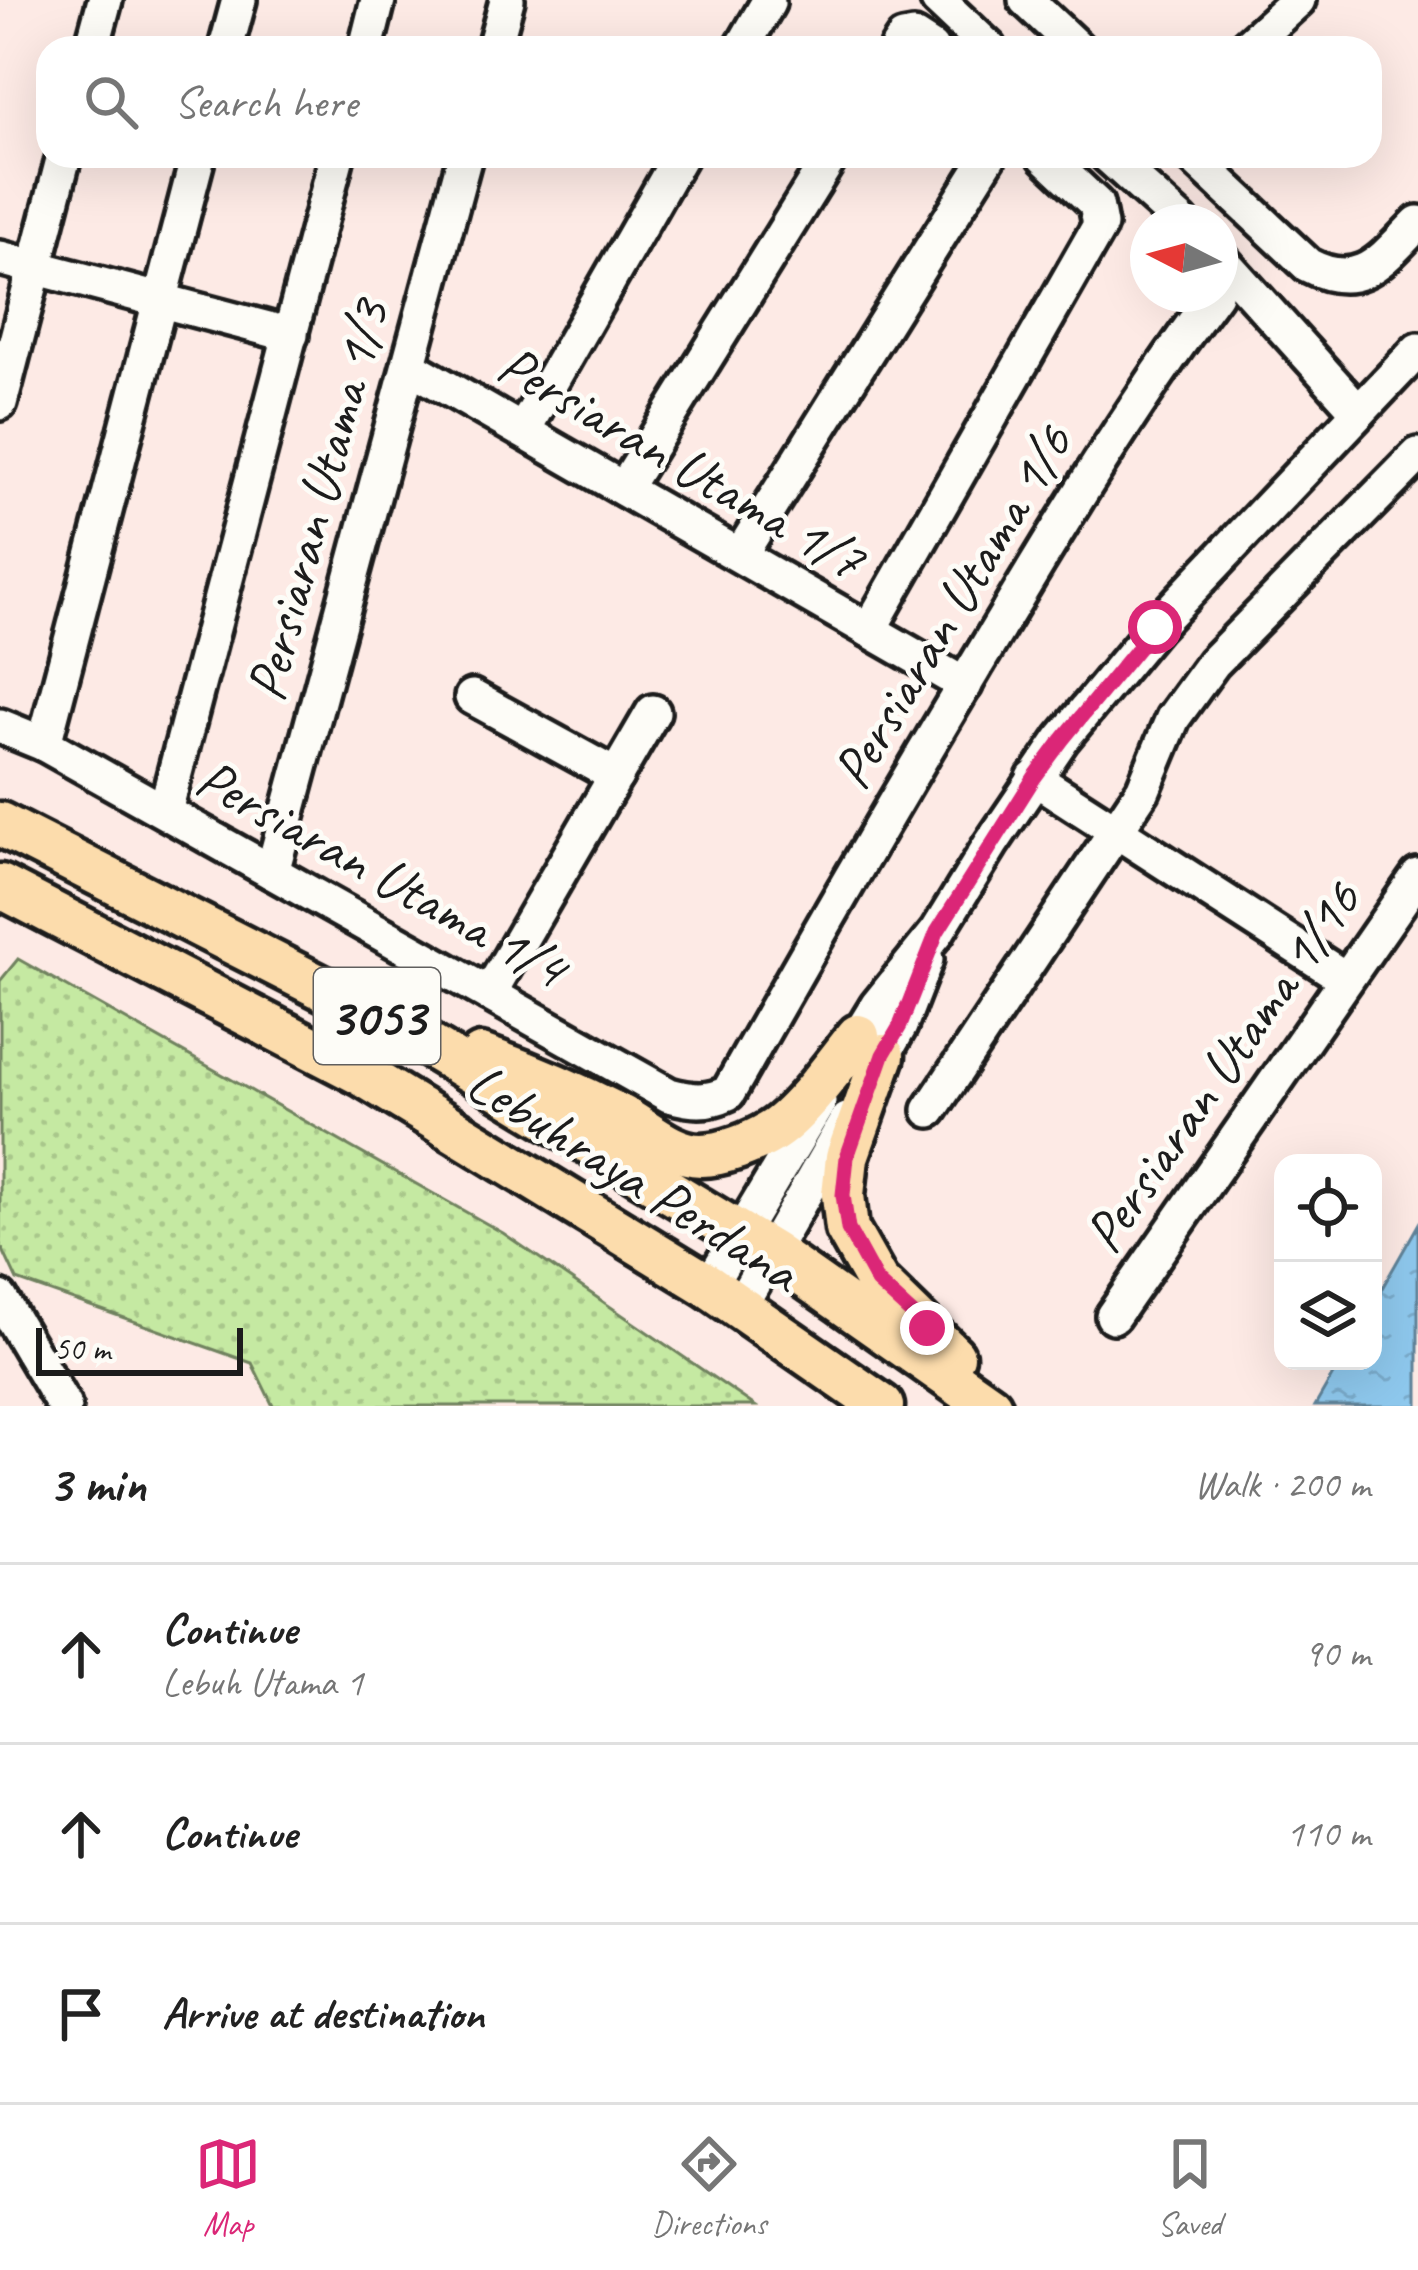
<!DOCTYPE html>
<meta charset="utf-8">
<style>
:root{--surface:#fff;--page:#f2f2f2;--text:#222;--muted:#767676;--line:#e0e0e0;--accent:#db2777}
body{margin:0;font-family:Caveat,sans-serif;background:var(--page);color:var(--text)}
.controls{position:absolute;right:36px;bottom:36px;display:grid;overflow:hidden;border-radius:24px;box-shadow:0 12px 48px #0002}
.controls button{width:108px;height:108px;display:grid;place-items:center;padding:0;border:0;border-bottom:3px solid var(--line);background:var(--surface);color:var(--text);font:60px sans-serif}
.compass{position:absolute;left:1130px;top:204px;width:108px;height:108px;border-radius:50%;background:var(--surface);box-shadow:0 12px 48px #0002;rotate:276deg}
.scale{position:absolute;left:36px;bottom:30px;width:207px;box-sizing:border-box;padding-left:12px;border:6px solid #1c1c1c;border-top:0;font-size:33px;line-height:42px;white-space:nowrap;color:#1c1c1c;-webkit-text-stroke:9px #fdfcf7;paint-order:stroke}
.stop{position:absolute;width:36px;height:36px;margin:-27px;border:9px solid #db2777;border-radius:50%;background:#fff}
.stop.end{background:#db2777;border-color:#fff;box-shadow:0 3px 12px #0008}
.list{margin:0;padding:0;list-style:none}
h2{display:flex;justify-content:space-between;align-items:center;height:156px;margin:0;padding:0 48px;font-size:51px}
h2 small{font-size:39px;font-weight:400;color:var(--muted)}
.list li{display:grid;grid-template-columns:78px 1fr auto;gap:36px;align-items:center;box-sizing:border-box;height:180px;padding:0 48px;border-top:3px solid var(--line)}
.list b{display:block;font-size:45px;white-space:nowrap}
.list p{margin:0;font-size:39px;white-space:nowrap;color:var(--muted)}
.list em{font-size:39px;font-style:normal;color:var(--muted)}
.icon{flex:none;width:66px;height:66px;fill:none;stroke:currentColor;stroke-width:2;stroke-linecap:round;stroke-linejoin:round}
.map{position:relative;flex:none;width:1418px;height:1406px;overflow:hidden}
.search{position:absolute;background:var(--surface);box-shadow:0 12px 48px #0002;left:36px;right:36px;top:36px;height:132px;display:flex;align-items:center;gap:30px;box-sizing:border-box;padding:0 42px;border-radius:36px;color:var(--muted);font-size:45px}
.sheet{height:696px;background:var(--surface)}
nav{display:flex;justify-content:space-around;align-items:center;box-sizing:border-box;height:168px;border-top:3px solid var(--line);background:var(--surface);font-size:33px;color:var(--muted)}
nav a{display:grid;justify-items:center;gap:6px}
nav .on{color:var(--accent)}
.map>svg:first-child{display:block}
</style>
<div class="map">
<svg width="1418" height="1406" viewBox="0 0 1418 1406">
<defs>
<pattern id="grass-dots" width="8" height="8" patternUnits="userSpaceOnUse" patternTransform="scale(3)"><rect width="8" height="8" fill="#c5e9a2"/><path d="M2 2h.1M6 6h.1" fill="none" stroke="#a9c78b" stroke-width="1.8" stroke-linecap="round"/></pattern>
<pattern id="water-ripples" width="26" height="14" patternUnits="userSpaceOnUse" patternTransform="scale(3)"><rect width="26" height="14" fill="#8ec8ed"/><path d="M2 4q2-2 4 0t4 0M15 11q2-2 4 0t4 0" fill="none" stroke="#7aabcb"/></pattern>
</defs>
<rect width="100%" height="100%" fill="#fdeae5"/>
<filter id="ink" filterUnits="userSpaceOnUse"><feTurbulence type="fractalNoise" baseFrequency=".00833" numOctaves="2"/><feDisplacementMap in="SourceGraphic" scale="24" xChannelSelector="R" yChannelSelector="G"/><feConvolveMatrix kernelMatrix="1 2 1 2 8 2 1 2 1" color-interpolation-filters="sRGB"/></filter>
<g filter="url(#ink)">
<polygon fill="url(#grass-dots)" stroke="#70825f" stroke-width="3" points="18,959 503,1233 755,1406 273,1406 252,1363 17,1280 0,1244 0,981"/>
<polygon fill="url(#water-ripples)" stroke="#608399" stroke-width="3" points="1418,1225 1418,1406 1315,1406 1341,1361 1373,1361 1373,1304"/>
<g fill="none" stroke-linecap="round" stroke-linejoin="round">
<g stroke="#1c1c1c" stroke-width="42">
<g id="minor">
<polyline points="938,0 989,48"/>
<polyline points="1026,0 1077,48"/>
<polyline points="92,48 105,0"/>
<polyline points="226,48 239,0"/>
<polyline points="366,48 378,0"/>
<polyline points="494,48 507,0"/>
<polyline points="742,48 768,3"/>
<polyline points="897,48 903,39 914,37 931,48"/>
<polyline points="1245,48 1298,0"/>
<polyline points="1108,156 1181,222"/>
<path d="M1192,156l116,109c53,28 75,-7 110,-42"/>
<polyline points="0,258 291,335"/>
<polyline points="1220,258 1359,412"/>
<polyline points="409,366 965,685"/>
<polyline points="0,403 64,156"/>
<polyline points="523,431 680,156"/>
<polyline points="624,489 831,156"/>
<polyline points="740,555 989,156"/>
<polyline points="869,630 1100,225 1096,204 1045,156"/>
<polyline points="472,697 616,776"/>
<path d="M0,726l44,18 625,351c23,6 38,8 59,-2 80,-142 161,-282 244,-421 77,-129 153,-257 243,-378"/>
<polyline points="44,744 198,156"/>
<polyline points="1034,778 1346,979"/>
<polyline points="165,811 337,156"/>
<polyline points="272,872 465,156"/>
<polyline points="489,994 653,712"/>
<polyline points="846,1057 877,1006 937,932 991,844 1062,739 1155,627 1418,350"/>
<polyline points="872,1075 900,1026 926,959"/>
<polyline points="930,1110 1143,790 1173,718 1213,663 1418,455"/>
<polyline points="709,1286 819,1102"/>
<polyline points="0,1298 64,1406"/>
<polyline points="740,1306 847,1120"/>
<polyline points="1113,1316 1418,876"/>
</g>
</g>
<g stroke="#1c1c1c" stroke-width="51">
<g id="major">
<polyline points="0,824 395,1025 772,1253 990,1406"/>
<polyline points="0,886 362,1074 709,1286 882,1406"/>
<path d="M481,1056c47,17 92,36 137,59 26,13 52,40 83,40 22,0 52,-12 70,-23 29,-17 65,-69 87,-96"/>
<polyline points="883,1056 847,1157 843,1195 847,1229 877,1282 953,1356"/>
</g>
</g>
<use href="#minor" stroke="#fdfcf7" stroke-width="33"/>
<use href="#major" stroke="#fcdcac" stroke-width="42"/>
</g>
</g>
<g fill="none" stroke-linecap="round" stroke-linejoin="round" filter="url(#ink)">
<polyline stroke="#db2777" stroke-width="15" points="927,1328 877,1282 848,1229 843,1195 847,1157 883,1055 900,1026 937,932 1034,778 1062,740 1155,627"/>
</g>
<g text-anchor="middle" stroke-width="10" stroke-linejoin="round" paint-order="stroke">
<rect fill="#fdfcf7" stroke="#605f5e" stroke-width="3" x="314" y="968" width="126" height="96" rx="9"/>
<g font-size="54" font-weight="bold" fill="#1c1c1c">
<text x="377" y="1035">3053</text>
</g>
<g font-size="57" fill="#1c1c1c" stroke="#fdfcf7">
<text transform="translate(682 461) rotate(30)" y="20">Persiaran Utama 1/7</text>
<text transform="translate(316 500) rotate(-75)" y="20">Persiaran Utama 1/3</text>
<text transform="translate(951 606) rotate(-59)" y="20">Persiaran Utama 1/6</text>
<text transform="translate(382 872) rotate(29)" y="20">Persiaran Utama 1/4</text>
<text transform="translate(1221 1066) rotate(-55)" y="20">Persiaran Utama 1/16</text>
<text transform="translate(634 1176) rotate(32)" y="20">Lebuhraya Perdana</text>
</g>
</g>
</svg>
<div class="controls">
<button><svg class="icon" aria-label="locate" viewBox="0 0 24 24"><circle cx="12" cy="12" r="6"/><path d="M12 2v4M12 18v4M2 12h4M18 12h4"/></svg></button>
<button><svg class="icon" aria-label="layers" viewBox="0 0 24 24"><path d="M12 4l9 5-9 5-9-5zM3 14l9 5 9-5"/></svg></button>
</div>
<svg class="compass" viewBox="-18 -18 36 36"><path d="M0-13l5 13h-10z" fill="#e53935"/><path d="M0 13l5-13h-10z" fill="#767676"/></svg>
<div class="scale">50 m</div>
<div class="stop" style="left:1155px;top:627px"></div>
<div class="stop end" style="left:927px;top:1328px"></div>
<div class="search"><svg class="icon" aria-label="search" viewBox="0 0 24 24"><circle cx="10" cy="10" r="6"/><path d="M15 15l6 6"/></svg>Search here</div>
</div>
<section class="sheet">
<h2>3 min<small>Walk · 200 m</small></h2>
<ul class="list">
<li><svg class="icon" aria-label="ahead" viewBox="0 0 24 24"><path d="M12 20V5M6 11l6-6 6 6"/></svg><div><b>Continue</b><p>Lebuh Utama 1</p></div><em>90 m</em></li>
<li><svg class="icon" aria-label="ahead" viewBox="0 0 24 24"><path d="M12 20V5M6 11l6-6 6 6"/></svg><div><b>Continue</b></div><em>110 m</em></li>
<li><svg class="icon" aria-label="arrive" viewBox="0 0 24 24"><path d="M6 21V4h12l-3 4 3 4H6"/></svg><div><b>Arrive at destination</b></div></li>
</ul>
</section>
<nav>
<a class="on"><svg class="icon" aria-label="map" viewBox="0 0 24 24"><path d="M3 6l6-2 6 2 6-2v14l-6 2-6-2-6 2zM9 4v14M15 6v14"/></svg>Map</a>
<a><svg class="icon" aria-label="directions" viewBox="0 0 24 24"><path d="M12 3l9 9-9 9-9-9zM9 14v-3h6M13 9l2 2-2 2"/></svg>Directions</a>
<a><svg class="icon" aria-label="saved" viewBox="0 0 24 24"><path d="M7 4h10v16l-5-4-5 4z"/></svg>Saved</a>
</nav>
